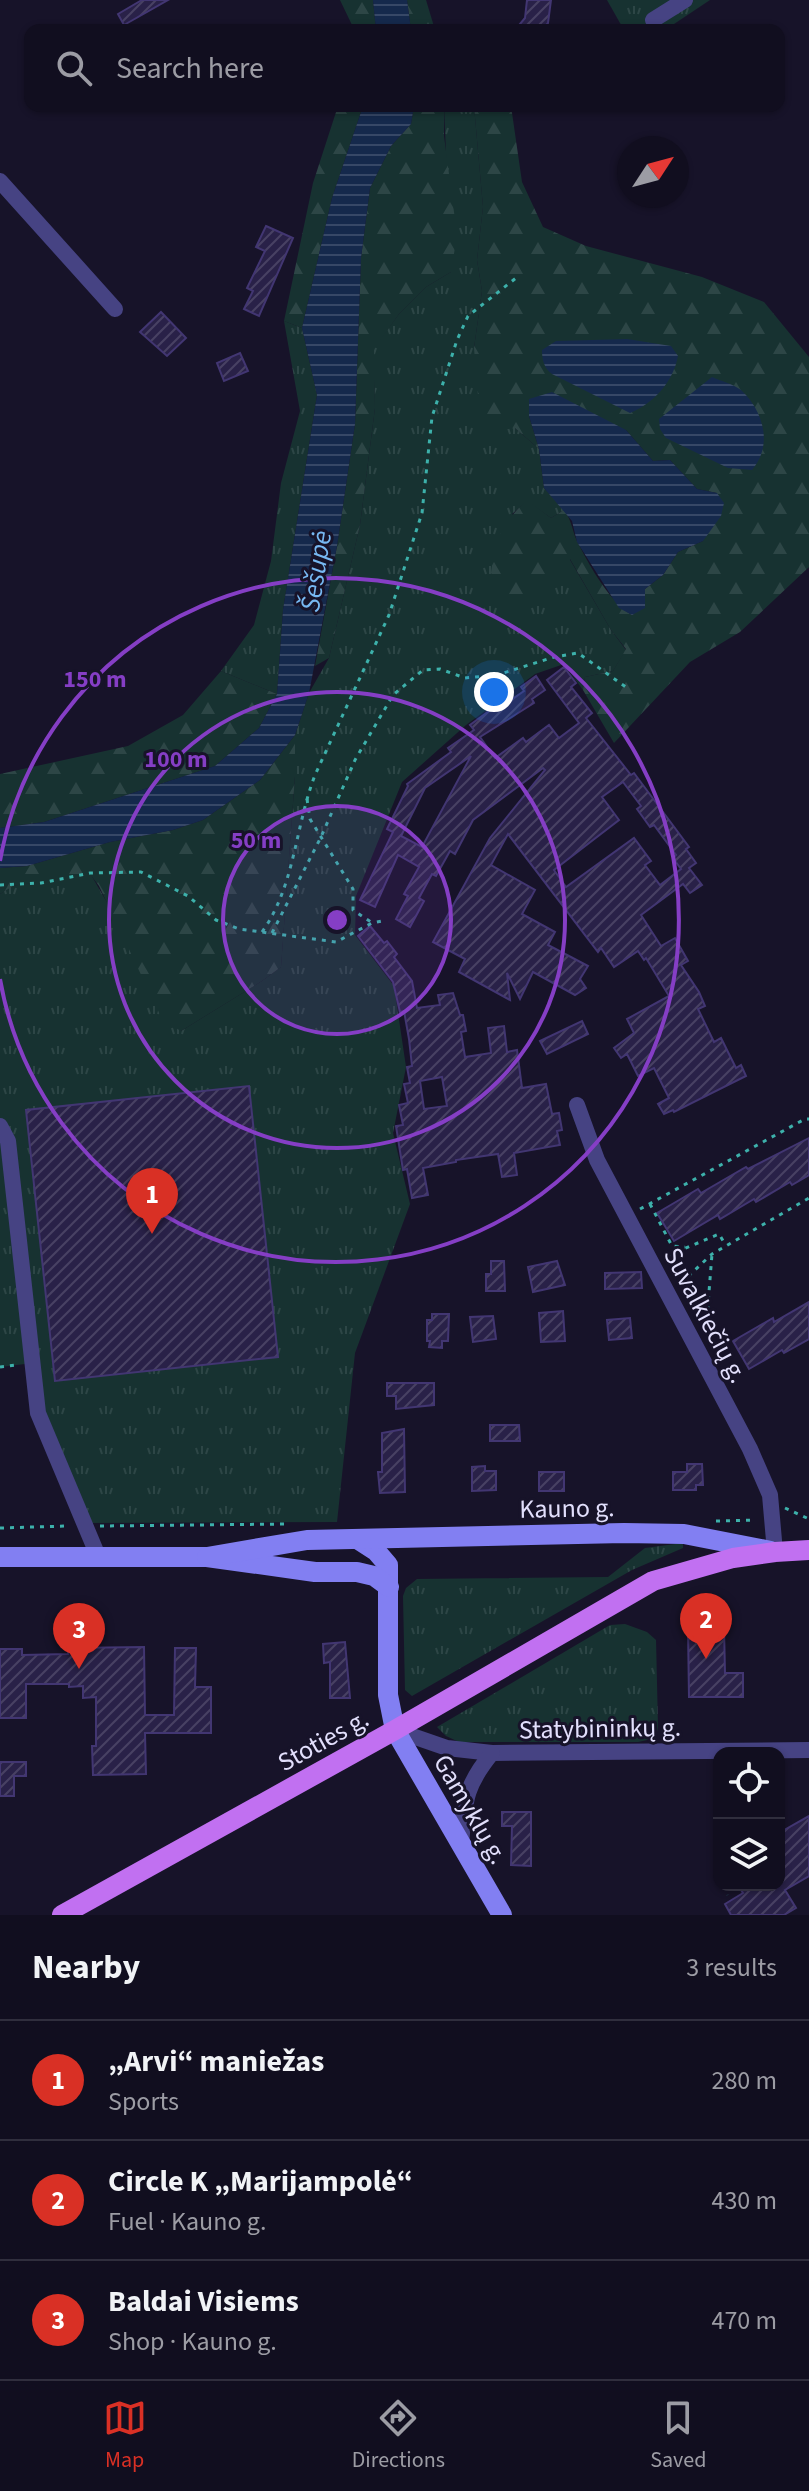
<!DOCTYPE html>
<meta charset="utf-8">
<style>
:root{--surface:#110e1f;--page:#1e1c2c;--text:#f1f3f6;--muted:#9c9ca4;--line:#302e3d;--accent:#d93025}
body{margin:0;font-family:"Source Sans 3",sans-serif;background:var(--page);color:var(--text)}
.controls{position:absolute;right:24px;bottom:24px;display:grid;overflow:hidden;border-radius:16px;box-shadow:0 2px 6px #0004}
.controls button{width:72px;height:72px;display:grid;place-items:center;padding:0;border:0;border-bottom:2px solid var(--line);background:var(--surface);color:var(--text);font:40px sans-serif}
.compass{position:absolute;left:617px;top:136px;width:72px;height:72px;border-radius:50%;background:var(--surface);box-shadow:0 2px 6px #0004;rotate:54deg}
.you{position:absolute;left:494px;top:692px;width:28px;height:28px;margin:-20px;border:6px solid #fff;border-radius:50%;background:#1a73e8;box-shadow:0 0 0 12px #1a73e833}
.badge{display:grid;place-items:center;width:52px;height:52px;border-radius:50%;background:var(--accent);color:#fff;font-size:26px;font-weight:700}
.pin{position:absolute;translate:-50% -66px;filter:drop-shadow(0 2px 4px #0008)}
.pin::after{content:'';position:absolute;top:42px;width:28px;height:24px;background:inherit;clip-path:polygon(0 0,100% 0,50% 100%)}
.list{margin:0;padding:0;list-style:none}
h2{display:flex;justify-content:space-between;align-items:center;height:104px;margin:0;padding:0 32px;font-size:34px}
h2 small{font-size:26px;font-weight:400;color:var(--muted)}
.list li{display:grid;grid-template-columns:52px 1fr auto;gap:24px;align-items:center;box-sizing:border-box;height:120px;padding:0 32px;border-top:2px solid var(--line)}
.list b{display:block;font-size:30px;white-space:nowrap}
.list p{margin:0;font-size:26px;white-space:nowrap;color:var(--muted)}
.list em{font-size:26px;font-style:normal;color:var(--muted)}
.icon{flex:none;width:44px;height:44px;fill:none;stroke:currentColor;stroke-width:2;stroke-linecap:round;stroke-linejoin:round}
.map{position:relative;flex:none;width:809px;height:1915px;overflow:hidden}
.search{position:absolute;background:var(--surface);box-shadow:0 2px 6px #0004;left:24px;right:24px;top:24px;height:88px;display:flex;align-items:center;gap:20px;box-sizing:border-box;padding:0 28px;border-radius:16px;color:var(--muted);font-size:30px}
.sheet{height:464px;background:var(--surface)}
nav{display:flex;justify-content:space-around;align-items:center;box-sizing:border-box;height:112px;border-top:2px solid var(--line);background:var(--surface);font-size:22px;color:var(--muted)}
nav a{display:grid;justify-items:center;gap:4px}
nav .on{color:var(--accent)}
.map>svg:first-child{display:block}
</style>
<div class="map">
<svg width="809" height="1915" viewBox="0 0 809 1915">
<defs>
<pattern id="grass-tufts" width="24" height="20" patternUnits="userSpaceOnUse" patternTransform="scale(2)"><rect width="24" height="20" fill="#173231"/><path d="M3 7l-1-3M5 7V3M7 7l1-3M15 17l-1-3M17 17v-4M19 17l1-3" fill="none" stroke="#2d4646"/></pattern>
<pattern id="forest-firs" width="22" height="20" patternUnits="userSpaceOnUse" patternTransform="scale(2)"><rect width="22" height="20" fill="#173231"/><path d="M5 1l3.5 6h-7zM16 11l3.5 6h-7z" fill="#2d4646"/></pattern>
<pattern id="water-rules" width="6" height="5" patternUnits="userSpaceOnUse" patternTransform="scale(2)"><rect width="6" height="5" fill="#15294c"/><path d="M0 2.5h6" fill="none" stroke="#374867"/></pattern>
<pattern id="building-hatch" width="6" height="6" patternUnits="userSpaceOnUse" patternTransform="scale(2)"><rect width="6" height="6" fill="#292148"/><path d="M-1 1l2-2M0 6l6-6M5 7l2-2" fill="none" stroke="#484163"/></pattern>
</defs>
<rect width="100%" height="100%" fill="#171329"/>
<g fill="url(#grass-tufts)">
<polygon points="607,0 710,0 665,30 624,30"/>
<polygon points="444,106 474,106 483,207 477,260 482,291 474,348 506,428 515,428 539,449 544,488 564,510 551,518 527,501 512,514 569,558 611,630 626,650 613,671 585,677 583,690 564,664 535,674 466,725 402,782 356,896 355,935 394,986 406,1067 393,1133 410,1204 355,1353 337,1522 83,1523 38,1413 33,1363 0,1367 0,894 12,886 90,873 181,1031 262,981 281,967 295,776 295,735 309,693 329,658 360,525 375,408 373,349 399,314 426,287 451,272"/>
<polygon points="284,321 302,328 317,395 283,610 277,694 221,671 254,625 271,561 281,483 300,411"/>
<polygon points="683,1543 683,1548 632,1570 412,1696 405,1690 403,1596 406,1588 417,1579 608,1577 645,1548"/>
<polygon points="625,1624 647,1632 656,1640 658,1727 656,1738 638,1742 459,1742 446,1736 437,1727 610,1625"/>
</g>
<g fill="url(#forest-firs)">
<polygon points="340,0 373,0 376,30 351,30 352,25"/>
<polygon points="407,0 426,0 435,30 411,30"/>
<polygon points="338,106 363,106 332,198 302,328 284,321 313,183"/>
<polygon points="414,106 444,106 444,136 457,235 451,272 426,287 399,314 374,349 375,408 360,525 329,658 315,666 337,546 355,424 361,258 370,188 391,146 411,124"/>
<path d="M474,106h37l11,76 21,45 43,19 116,31 62,25 45,55v210l-69,65 -50,30 -76,81 -31,-53 2,-13 28,-6 13,-22 -15,-19 -41,-71c-14,24 -21,28 -46,40l-16,-4 -17,-22c4,-33 11,-50 36,-73l24,18 13,-8c9,12 8,23 15,35 11,22 32,58 53,70l13,-26 18,-14 15,-23 25,-11 14,-48 -20,-4 -27,-29 -17,1 -27,-31 -97,-14 10,33 -24,-21 -19,3 -17,-23 -5,-60 8,-57 -5,-31 6,-53z"/>
<polygon points="221,671 277,694 259,728 215,766 44,822 0,828 0,774 128,746 183,715"/>
<polygon points="295,735 295,776 281,967 262,981 181,1031 163,1021 99,886 90,874 13,886 0,894 0,868 27,866 110,842 173,830 203,820 260,780"/>
</g>
<g fill="url(#water-rules)">
<polygon points="373,0 407,0 411,30 376,30"/>
<polygon points="363,106 414,106 411,124 391,146 370,188 361,258 355,424 337,546 309,693 295,735 260,780 203,820 173,830 110,842 27,866 0,868 0,828 44,822 215,766 259,728 277,694 283,610 317,395 302,328 332,198"/>
<path d="M627,339l44,7 7,10c-5,26 -24,47 -48,57l-78,-39c-8,-6 -10,-14 -10,-24l14,-9z"/>
<path d="M712,377c9,4 21,7 29,13 23,21 32,56 11,80l-24,-2 -62,-30 -6,-9 -1,-10z"/>
<polygon points="552,392 626,430 653,461 670,460 697,489 717,493 724,503 721,516 703,541 678,552 663,575 645,589 645,608 632,615 619,608 577,542 572,521 544,488 539,449 529,416 529,399"/>
</g>
<g fill="url(#building-hatch)" stroke="#423672" stroke-width="2" fill-rule="evenodd">
<polygon points="142,0 168,0 124,25 118,14"/>
<polygon points="527,0 551,0 548,23 542,30 515,30 525,18"/>
<polygon points="266,226 293,238 259,316 244,309 253,291 247,288 265,251 256,247"/>
<polygon points="161,312 186,338 167,356 140,332"/>
<polygon points="240,353 248,371 224,381 217,363"/>
<path d="M564,667l12,16 -5,4 21,26 -6,5 45,57 3,-2 55,74 -3,2 10,14 -7,5 13,17 -12,8 -7,-9 -42,31 20,31 14,-8 13,23 -7,4 18,27 6,14 -7,3 16,33 7,-4 15,30 5,-3 5,11 -72,36 -1,-2 -9,4 -6,-10 11,-6 -15,-30 -16,8 -11,-22 -6,4 -7,-10 20,-15 -7,-14 42,-23 -23,-38 -2,2 -6,-9 -24,16 -13,-19 -3,4 -90,-118 -17,31 44,25 -13,24 33,18 -7,13 40,21 -8,13 6,9 -11,7 -42,-23 -13,27 -13,-26 3,27 -51,-28 6,-13 -32,-17 57,-104 55,-68 -2,-2 -70,52 -18,34 -5,-3 -14,25 -4,-2 -13,24 5,3 -14,26 -14,-8 12,-23 -4,-2 15,-27 -21,-12 -23,52 -15,-7 33,-68 -6,-3 21,-43 -1,-2 44,-32 -3,-4 26,-18 -4,-5 26,-19 2,3 26,-18 -3,-4 15,-11 9,14 -13,9 2,4 -54,34 15,21 28,-20 3,4 23,-17 10,13 20,-15 -32,-43zM471,756l-49,91 -21,-11 24,-48zM623,782l18,24 -4,3 13,18 4,-2 22,30 -3,3 8,11 -21,16 -15,-20 6,-4 -17,-23 -68,49 -12,-17 65,-50 -17,-23z"/>
<path d="M370,926l14,17 3,-2 10,13 -3,3 18,24 5,27 23,-3 -2,-10 15,-2 7,22h3l3,16 -5,1 4,25 26,-4 -3,-25 16,-2 3,26 10,-2 5,38 24,-4 6,30 7,-1 3,17 -5,1 3,14 -46,8 3,22 -15,2 -4,-23 -42,6v2l-33,6 5,27 -16,3 -5,-29 -4,1 -7,-44 7,-1 -4,-20 9,-2 -4,-19 6,-1 -3,-16 5,-1 -3,-27 -5,-28 -4,1 -7,-30 -35,-46zM442,1077l5,29 -23,3 -4,-28z"/>
<polygon points="582,1021 588,1034 547,1054 540,1041"/>
<polygon points="249,1086 278,1357 55,1381 26,1110"/>
<polygon points="809,1138 809,1175 792,1185 790,1182 756,1202 754,1199 720,1219 718,1215 674,1241 657,1213 698,1189 701,1193 746,1167 748,1169"/>
<polygon points="491,1261 504,1261 505,1291 486,1291 486,1274 491,1274"/>
<polygon points="557,1261 565,1285 533,1292 528,1267"/>
<polygon points="641,1272 642,1288 605,1289 605,1273"/>
<polygon points="809,1302 809,1339 784,1353 782,1350 749,1369 733,1341 773,1318 774,1322"/>
<polygon points="563,1311 565,1341 541,1342 539,1313"/>
<polygon points="432,1314 449,1314 448,1341 442,1341 442,1348 429,1347 430,1341 427,1341 427,1320 432,1320"/>
<polygon points="493,1316 496,1339 473,1342 470,1317"/>
<polygon points="630,1318 632,1338 609,1340 607,1320"/>
<polygon points="387,1383 434,1383 434,1405 396,1409 396,1396 387,1396"/>
<polygon points="490,1425 519,1425 520,1441 490,1441"/>
<polygon points="404,1429 405,1492 380,1493 378,1472 382,1472 382,1433"/>
<polygon points="687,1464 702,1464 703,1485 696,1485 696,1490 673,1490 673,1472 687,1472"/>
<polygon points="485,1466 485,1471 496,1471 496,1490 472,1491 472,1467"/>
<rect x="539" y="1472" width="25" height="19"/>
<polygon points="724,1628 725,1673 743,1673 743,1697 689,1697 688,1629"/>
<polygon points="345,1642 350,1698 330,1698 330,1662 324,1663 323,1644"/>
<polygon points="144,1647 145,1715 174,1715 175,1648 196,1648 195,1687 211,1687 211,1733 145,1733 146,1774 93,1775 92,1746 96,1746 96,1697 83,1698 83,1686 69,1687 69,1684 26,1684 26,1718 0,1718 0,1649 22,1649 22,1655 68,1654 68,1648"/>
<polygon points="0,1762 26,1762 26,1776 14,1776 14,1796 0,1796"/>
<polygon points="502,1812 531,1812 531,1866 511,1865 512,1826 502,1826"/>
<polygon points="809,1816 809,1876 785,1890 796,1908 784,1915 731,1915 725,1904 743,1893 738,1885 779,1885 779,1833"/>
</g>
<g fill="none" stroke-linecap="round" stroke-linejoin="round">
<g stroke="#3db1ab" stroke-width="3" stroke-dasharray="4 6" stroke-linecap="butt">
<polyline points="307,799 310,819 353,889 353,910 371,922"/>
<polyline points="0,885 41,883 90,873 141,872 188,896 216,920 239,929 336,942 372,923 382,921"/>
<path d="M262,932c33,-46 33,-105 53,-157l74,-160 33,-102 10,-96 25,-77 11,-24 48,-38"/>
<polyline points="272,933 321,837 355,760 393,695 423,670 440,669 465,678 497,675 554,657 578,653 630,690"/>
<polyline points="650,1204 672,1246 685,1247"/>
<polyline points="640,1209 805,1119 809,1119"/>
<polyline points="667,1256 719,1234 725,1244"/>
<polyline points="681,1283 712,1254 809,1198"/>
<polyline points="706,1330 712,1254"/>
<polyline points="0,1367 16,1365"/>
<polyline points="785,1508 809,1519"/>
<polyline points="716,1521 755,1520"/>
<polyline points="100,1526 288,1524"/>
<polyline points="0,1528 68,1526"/>
<polyline points="715,1773 719,1813"/>
<polyline points="727,1885 728,1895"/>
</g>
<g stroke="#464383" stroke-width="16">
<polyline points="653,20 685,0"/>
<polyline points="0,181 115,309"/>
<polyline points="577,1105 597,1160 750,1449 770,1495 775,1552"/>
<polyline points="0,1126 8,1141 38,1413 98,1556"/>
<polyline points="395,1730 447,1748 492,1753 809,1750"/>
<path d="M461,1844c4,-42 3,-57 31,-91"/>
</g>
<g stroke="#827ff2" stroke-width="20">
<polyline points="359,1540 376,1551 388,1565 388,1695 395,1730 502,1915"/>
<polyline points="0,1557 207,1557 315,1572 357,1572 374,1576 389,1587"/>
<polyline points="207,1557 307,1540 624,1533 684,1534 771,1551"/>
</g>
<polyline stroke="#c170f1" stroke-width="20" points="62,1915 395,1730 653,1581 733,1558 775,1552 809,1550"/>
</g>
<circle cx="337" cy="920" r="114" fill="#853ec5" fill-opacity=".12"/>
<g fill="none" stroke="#853ec5" stroke-width="4">
<circle cx="337" cy="920" r="114"/>
<circle cx="337" cy="920" r="228"/>
<path d="M0 861A342 342 0 1 1 0 979"/>
</g>
<g text-anchor="middle" stroke-width="6" stroke-linejoin="round" paint-order="stroke">
<g font-size="26" fill="#e2dffc" stroke="#171329">
<text transform="translate(706 1315) rotate(62)" y="9">Suvalkiečių g.</text>
<text transform="translate(567 1508) rotate(-1)" y="9">Kauno g.</text>
<text transform="translate(600 1728) rotate(-1)" y="9">Statybininkų g.</text>
<text transform="translate(323 1740) rotate(-29)" y="9">Stoties g.</text>
<text transform="translate(471 1809) rotate(60)" y="9">Gamyklų g.</text>
</g>
<g font-size="28" font-style="italic" fill="#77b8f2" stroke="#171329">
<text transform="translate(315 571) rotate(-81)" y="10">Šešupė</text>
</g>
</g>
<circle cx="337" cy="920" r="12" fill="#853ec5" stroke="#171329" stroke-width="4"/>
<g font-size="24" text-anchor="middle" font-weight="bold" fill="#853ec5" stroke="#171329" stroke-width="6" stroke-linejoin="round" paint-order="stroke">
<text x="95" y="687">150 m</text>
<text x="176" y="767">100 m</text>
<text x="256" y="848">50 m</text>
</g>
</svg>
<div class="controls">
<button><svg class="icon" aria-label="locate" viewBox="0 0 24 24"><circle cx="12" cy="12" r="6"/><path d="M12 2v4M12 18v4M2 12h4M18 12h4"/></svg></button>
<button><svg class="icon" aria-label="layers" viewBox="0 0 24 24"><path d="M12 4l9 5-9 5-9-5zM3 14l9 5 9-5"/></svg></button>
</div>
<svg class="compass" viewBox="-18 -18 36 36"><path d="M0-13l5 13h-10z" fill="#e53935"/><path d="M0 13l5-13h-10z" fill="#9c9ca4"/></svg>
<div class="you"></div>
<div class="pin badge" style="left:152px;top:1234px">1</div>
<div class="pin badge" style="left:706px;top:1659px">2</div>
<div class="pin badge" style="left:79px;top:1669px">3</div>
<div class="search"><svg class="icon" aria-label="search" viewBox="0 0 24 24"><circle cx="10" cy="10" r="6"/><path d="M15 15l6 6"/></svg>Search here</div>
</div>
<section class="sheet">
<h2>Nearby<small>3 results</small></h2>
<ul class="list">
<li><span class="badge">1</span><div><b>„Arvi“ maniežas</b><p>Sports</p></div><em>280 m</em></li>
<li><span class="badge">2</span><div><b>Circle K „Marijampolė“</b><p>Fuel · Kauno g.</p></div><em>430 m</em></li>
<li><span class="badge">3</span><div><b>Baldai Visiems</b><p>Shop · Kauno g.</p></div><em>470 m</em></li>
</ul>
</section>
<nav>
<a class="on"><svg class="icon" aria-label="map" viewBox="0 0 24 24"><path d="M3 6l6-2 6 2 6-2v14l-6 2-6-2-6 2zM9 4v14M15 6v14"/></svg>Map</a>
<a><svg class="icon" aria-label="directions" viewBox="0 0 24 24"><path d="M12 3l9 9-9 9-9-9zM9 14v-3h6M13 9l2 2-2 2"/></svg>Directions</a>
<a><svg class="icon" aria-label="saved" viewBox="0 0 24 24"><path d="M7 4h10v16l-5-4-5 4z"/></svg>Saved</a>
</nav>
